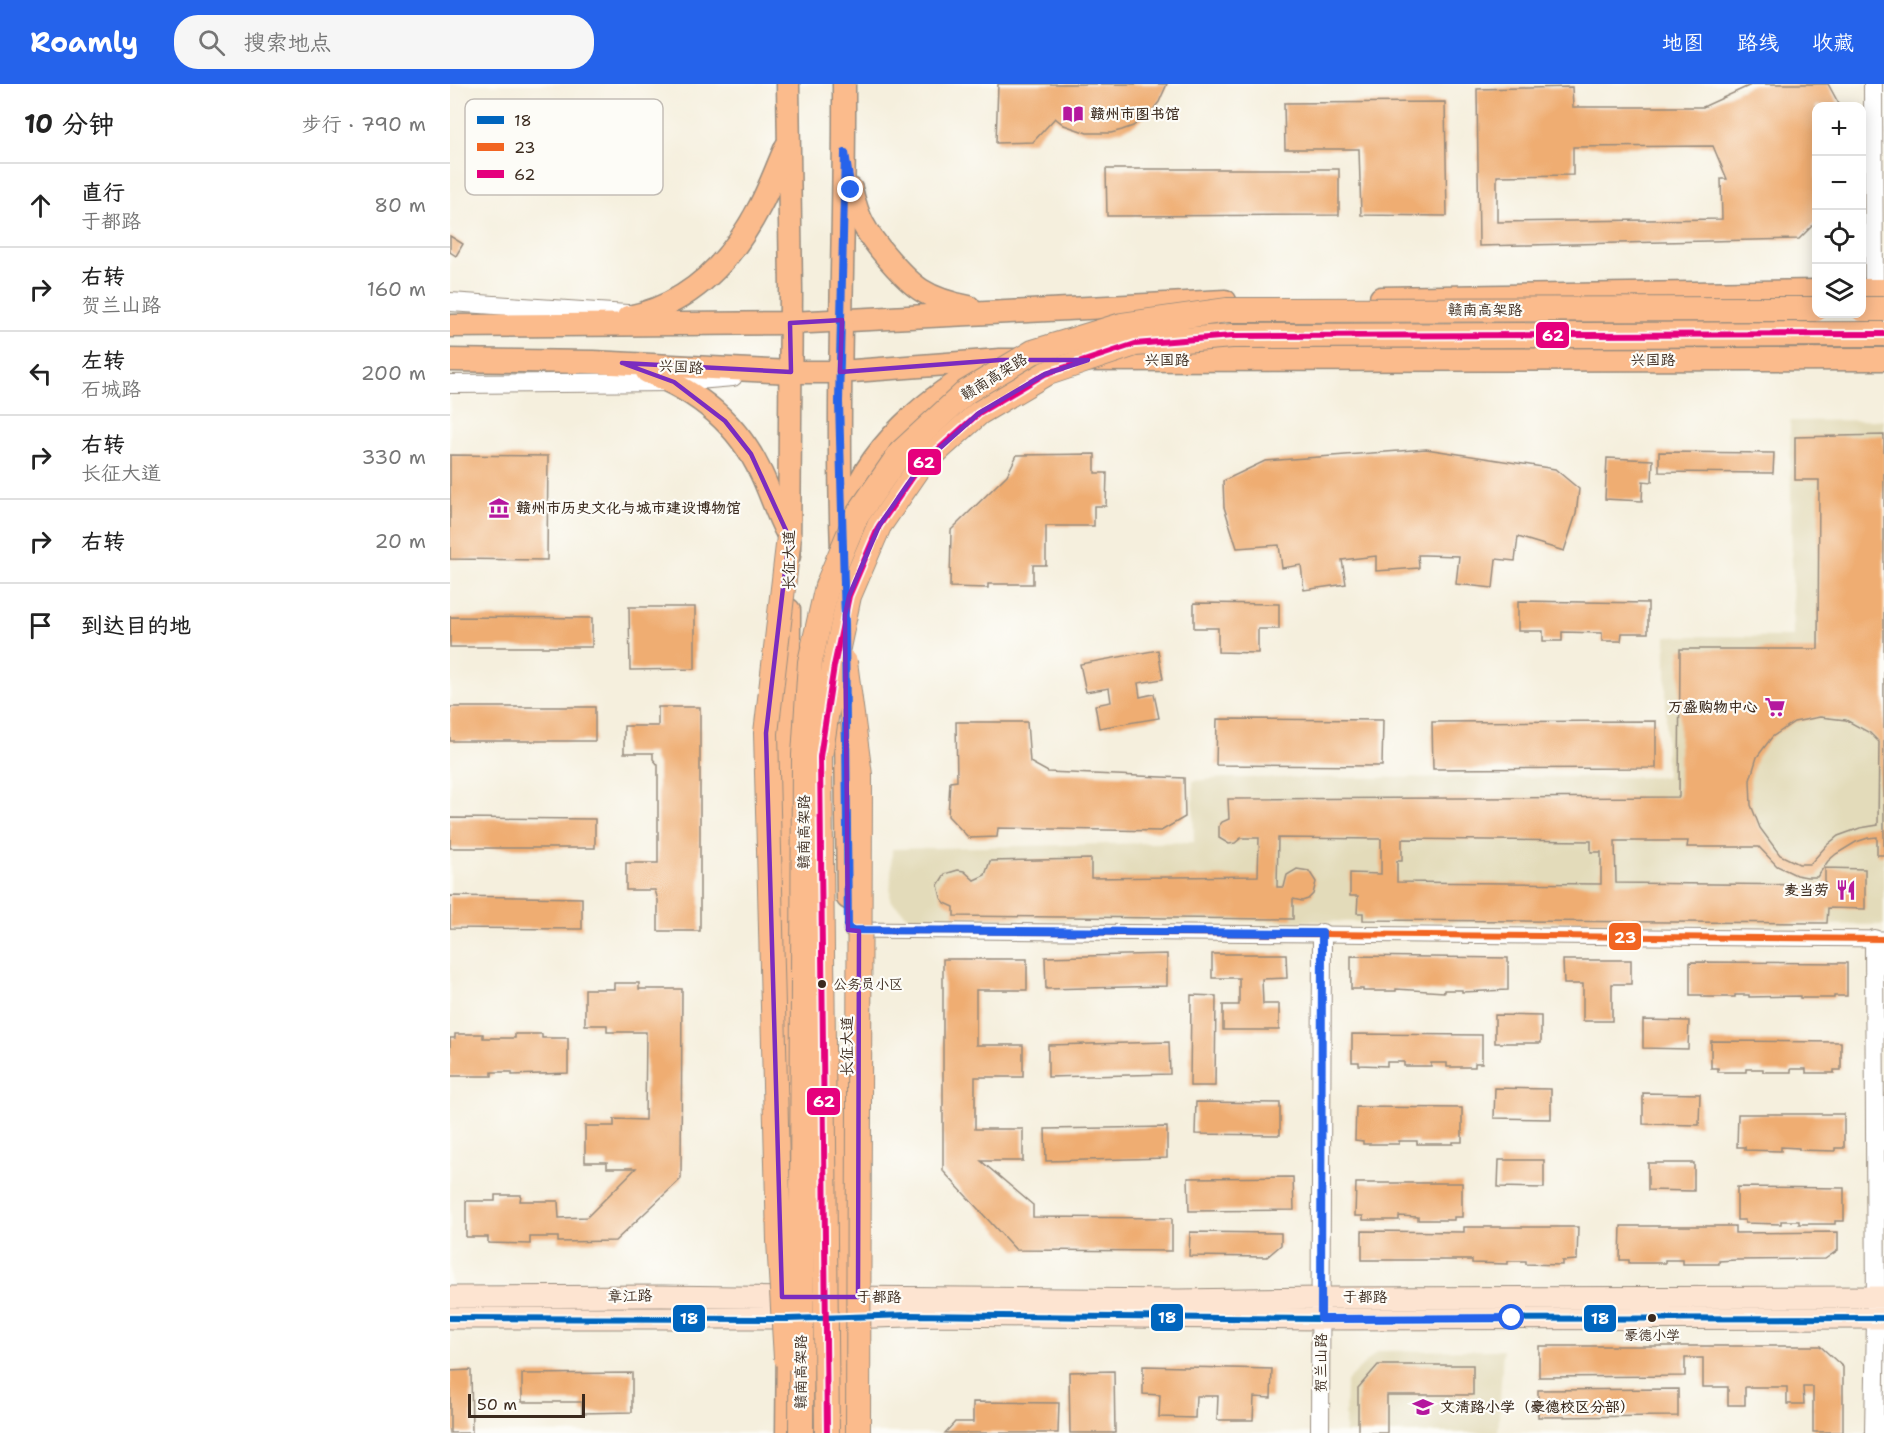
<!DOCTYPE html>
<html lang="zh">
<meta charset="utf-8">
<style>
:root{--surface:#fff;--page:#f6f6f6;--text:#222;--muted:#767676;--line:#e0e0e0;--accent:#2563eb}
body{margin:0;font-family:"Shantell Sans","LXGW WenKai TC",sans-serif;background:var(--page);color:var(--text)}
.controls{position:absolute;right:18px;top:18px;display:grid;overflow:hidden;border-radius:12px;box-shadow:0 3px 15px #0003}
.controls button{width:54px;height:54px;display:grid;place-items:center;padding:0;border:0;border-bottom:2px solid var(--line);background:var(--surface);color:var(--text);font:30px sans-serif}
.scale{position:absolute;left:18px;bottom:15px;width:117px;box-sizing:border-box;padding-left:6px;border:3px solid #3b2a1e;border-top:0;font-size:16px;line-height:21px;white-space:nowrap;color:#3b2a1e;-webkit-text-stroke:4px #fdfcf7;paint-order:stroke}
.stop{position:absolute;width:18px;height:18px;margin:-14px;border:4px solid #2563eb;border-radius:50%;background:#fff}
.stop.end{background:#2563eb;border-color:#fff;box-shadow:0 2px 6px #0008}
.list{margin:0;padding:0;list-style:none}
h2{display:flex;justify-content:space-between;align-items:center;height:78px;margin:0;padding:0 24px;font-size:26px}
h2 small{font-size:20px;font-weight:400;color:var(--muted)}
.list li{display:grid;grid-template-columns:39px 1fr auto;gap:18px;align-items:center;box-sizing:border-box;height:84px;padding:0 24px;border-top:2px solid var(--line)}
.list b{display:block;font-size:22px;white-space:nowrap}
.list p{margin:0;font-size:20px;white-space:nowrap;color:var(--muted)}
.list em{font-size:20px;font-style:normal;color:var(--muted)}
.icon{flex:none;width:33px;height:33px;fill:none;stroke:currentColor;stroke-width:2;stroke-linecap:round;stroke-linejoin:round}
.map{position:relative;flex:none;width:1434px;height:1349px;overflow:hidden}
header{display:flex;align-items:center;gap:36px;box-sizing:border-box;height:84px;padding:0 30px;background:var(--accent);color:#fff}
header strong{font-size:28px}
nav{display:flex;gap:33px;margin-inline-start:auto;font-size:21px}
.search{width:420px;height:54px;background:var(--page);display:flex;align-items:center;gap:15px;box-sizing:border-box;padding:0 21px;border-radius:24px;color:var(--muted);font-size:22px}
main{display:flex}
aside{flex:1;background:var(--surface)}
.map>svg:first-child{display:block}
</style>
<header>
<strong>Roamly</strong>
<div class="search"><svg class="icon" aria-label="search" viewBox="0 0 24 24"><circle cx="10" cy="10" r="6"/><path d="M15 15l6 6"/></svg>搜索地点</div>
<nav><a>地图</a><a>路线</a><a>收藏</a></nav>
</header>
<main>
<aside>
<h2>10 分钟<small>步行 · 790 m</small></h2>
<ul class="list">
<li><svg class="icon" aria-label="ahead" viewBox="0 0 24 24"><path d="M12 20V5M6 11l6-6 6 6"/></svg><div><b>直行</b><p>于都路</p></div><em>80 m</em></li>
<li><svg class="icon" aria-label="right" viewBox="0 0 24 24"><path d="M7 20v-9h11M14 6l5 5-5 5"/></svg><div><b>右转</b><p>贺兰山路</p></div><em>160 m</em></li>
<li><svg class="icon" aria-label="left" viewBox="0 0 24 24"><path d="M17 20v-9H6M10 6l-5 5 5 5"/></svg><div><b>左转</b><p>石城路</p></div><em>200 m</em></li>
<li><svg class="icon" aria-label="right" viewBox="0 0 24 24"><path d="M7 20v-9h11M14 6l5 5-5 5"/></svg><div><b>右转</b><p>长征大道</p></div><em>330 m</em></li>
<li><svg class="icon" aria-label="right" viewBox="0 0 24 24"><path d="M7 20v-9h11M14 6l5 5-5 5"/></svg><div><b>右转</b></div><em>20 m</em></li>
<li><svg class="icon" aria-label="arrive" viewBox="0 0 24 24"><path d="M6 21V4h12l-3 4 3 4H6"/></svg><div><b>到达目的地</b></div></li>
</ul>
</aside>
<div class="map">
<svg width="1434" height="1349" viewBox="0 0 1434 1349">
<rect width="100%" height="100%" fill="#fdfcf7"/>
<filter id="ink" filterUnits="userSpaceOnUse"><feTurbulence type="fractalNoise" baseFrequency=".0167" numOctaves="2"/><feDisplacementMap in="SourceGraphic" scale="12" xChannelSelector="R" yChannelSelector="G"/><feConvolveMatrix kernelMatrix="1 2 1 2 8 2 1 2 1" color-interpolation-filters="sRGB"/></filter>
<filter id="wash" filterUnits="userSpaceOnUse"><feTurbulence type="fractalNoise" baseFrequency=".008" numOctaves="4" result="noise"/><feDisplacementMap in="SourceGraphic" scale="24" xChannelSelector="R" yChannelSelector="G"/><feGaussianBlur stdDeviation="1.35" result="paint"/><feColorMatrix in="noise" values="0 0 0 0 0 0 0 0 0 0 0 0 0 0 0 0 0 1.4 0 .05"/><feComposite in="paint" operator="in"/></filter>
<g filter="url(#wash)">
<rect width="100%" height="100%" fill="#f5efdd"/>
<g fill="#e3dbba">
<polygon points="1434,336 1434,841 461,835 440,816 442,765 744,758 743,697 773,694 1216,693 1216,552 1343,553 1340,337"/>
<polygon points="1053,1266 1048,1349 895,1349 896,1298 928,1267"/>
</g>
<g id="blocks">
<g fill="#efad72" fill-rule="evenodd">
<polygon points="548,0 717,0 709,18 702,27 683,42 672,46 661,49 637,49 614,41 605,34 583,58 546,59"/>
<path d="M1303,0h75l12,22h-24v116l-17,17 -320,7 -2,-157 95,-2 1,20h130zM1263,62l14,33h-6l1,40 -225,3v-46l76,-1v-28z"/>
<polygon points="995,18 997,132 911,131 909,65 835,65 834,19"/>
<polygon points="656,85 889,85 889,131 657,132"/>
<polygon points="0,152 13,160 6,172 0,168"/>
<path d="M1434,351v420h-7v-18l-9,1 -12,4 -20,12 -8,7 -11,16h-10l-11,-2 -19,-9 -18,-19h-72l1,-6h-73l1,42 209,2v-17l40,1v40l-37,-1 -1,15 -464,-3v-7h-6l1,-17h-8v-23l31,1v-35l-103,-1 -1,49h7l3,-12 10,-6 12,2 7,11 -3,12 -5,5 -6,2 -9,-2v20l-339,-3v-9l-9,-4 -4,-5 -3,-13 7,-11 13,-4 6,1 10,9 11,-5 5,-14 101,-2v19l167,-2 1,-38h-18l-6,5 -6,1 -10,-6v-12l3,-4 7,-3 -1,-20 451,-2 1,-148h138l1,-169h-24v-43zM1370,633l26,3 24,13 9,9 -1,83 -18,3 -22,8 -11,9 -17,19h-11l-19,-9 -20,-27 -9,-23 -1,-25 7,-23 15,-20 22,-15zM952,755l189,2v11h10v32l-204,-2v-21h5z"/>
<polygon points="976,365 1105,385 1129,405 1126,430 1114,467 1068,453 1065,477 1046,475 1043,504 1006,500 1009,472 975,471 968,471 969,484 926,487 926,472 892,476 896,500 854,506 851,481 832,484 829,461 787,464 774,423 773,397 815,377"/>
<polygon points="1209,368 1324,369 1323,389 1209,388"/>
<polygon points="645,370 645,389 657,389 656,422 644,422 644,442 596,442 596,481 583,481 583,500 538,500 538,504 500,503 501,446 557,391 567,371"/>
<polygon points="0,371 98,372 97,476 0,475"/>
<polygon points="1157,374 1203,376 1202,398 1193,397 1192,417 1155,415"/>
<polygon points="1068,517 1198,519 1198,549 1172,549 1171,557 1152,557 1152,549 1112,548 1112,557 1093,557 1093,547 1068,547"/>
<polygon points="744,519 829,520 829,545 808,545 808,569 768,568 768,544 744,544"/>
<polygon points="179,523 245,523 245,585 180,586"/>
<polygon points="0,533 142,534 142,563 0,563"/>
<polygon points="708,566 713,595 688,599 690,613 704,610 709,634 649,644 645,621 661,618 659,604 636,608 630,580"/>
<rect x="0" y="623" width="145" height="34"/>
<polygon points="208,623 250,623 250,847 208,847 208,816 205,806 176,806 176,779 208,779 208,681 203,675 203,669 174,669 174,642 208,642"/>
<polygon points="767,635 933,636 932,682 766,681"/>
<polygon points="1206,637 1206,684 983,685 982,638"/>
<polygon points="506,638 577,638 580,678 598,688 734,694 735,733 711,747 548,744 547,753 519,754 498,732 500,698 507,697"/>
<polygon points="0,734 145,735 145,764 0,764"/>
<polygon points="0,812 132,814 132,845 0,844"/>
<polygon points="717,870 717,902 596,905 595,873"/>
<polygon points="762,870 836,870 837,894 812,895 813,920 829,920 829,946 773,946 773,921 789,921 789,894 762,894"/>
<polygon points="901,872 1058,874 1058,906 1012,908 1012,906 994,906 994,908 946,905 946,907 913,907 913,905 901,905"/>
<polygon points="493,875 577,875 577,906 526,906 526,961 573,961 573,993 525,993 525,1045 573,1045 573,1077 531,1077 583,1121 583,1133 722,1134 722,1167 566,1166 493,1087"/>
<polygon points="1113,876 1181,876 1181,900 1162,900 1162,937 1133,937 1133,900 1114,900"/>
<polygon points="1240,878 1397,879 1397,912 1384,912 1384,914 1350,914 1350,912 1299,913 1299,911 1285,911 1285,913 1252,913 1252,911 1240,911"/>
<polygon points="164,899 189,899 189,905 232,905 231,1095 165,1157 108,1158 108,1153 80,1153 80,1160 38,1159 38,1153 16,1153 16,1117 45,1117 45,1111 71,1111 70,1117 108,1117 109,1134 137,1133 186,1084 157,1084 157,1078 135,1078 135,1042 164,1042 164,1035 195,1036 196,948 157,948 157,941 135,941 135,905 164,905"/>
<polygon points="741,911 766,912 765,1002 740,1002"/>
<polygon points="1045,931 1091,932 1091,959 1045,959"/>
<polygon points="1193,936 1239,937 1238,965 1193,964"/>
<polygon points="5,950 33,950 33,954 65,954 65,950 92,950 92,954 118,954 118,989 62,991 62,988 42,988 42,992 0,992 0,954 5,954"/>
<polygon points="902,950 1032,951 1032,979 1025,979 1025,983 997,983 997,979 981,979 981,982 954,982 954,978 937,978 937,982 909,981 909,978 902,978"/>
<polygon points="1261,957 1391,958 1391,986 1384,986 1384,989 1356,989 1356,985 1341,985 1341,988 1313,988 1313,985 1296,985 1296,988 1268,988 1268,984 1261,984"/>
<polygon points="719,958 720,990 598,993 598,961"/>
<polygon points="1045,1004 1101,1005 1101,1035 1044,1034"/>
<polygon points="1193,1009 1250,1010 1249,1041 1193,1040"/>
<polygon points="746,1018 830,1019 830,1051 745,1050"/>
<polygon points="906,1023 1012,1024 1012,1058 1003,1058 1003,1060 967,1060 967,1057 949,1057 949,1060 913,1060 913,1057 905,1056"/>
<polygon points="1288,1030 1394,1030 1394,1064 1385,1064 1385,1067 1349,1066 1349,1064 1331,1063 1331,1067 1295,1066 1295,1063 1287,1063"/>
<polygon points="717,1043 717,1074 596,1077 595,1045"/>
<polygon points="1049,1076 1094,1076 1094,1104 1048,1103"/>
<polygon points="1198,1079 1244,1079 1244,1107 1198,1106"/>
<polygon points="843,1093 844,1126 739,1127 738,1094"/>
<polygon points="906,1099 1012,1099 1012,1133 1004,1133 1004,1136 968,1136 968,1133 949,1132 949,1136 913,1136 913,1132 905,1132"/>
<polygon points="1287,1103 1394,1104 1394,1137 1385,1137 1385,1140 1349,1140 1349,1137 1331,1137 1331,1140 1295,1139 1295,1136 1287,1136"/>
<polygon points="1171,1142 1285,1142 1285,1149 1388,1148 1388,1166 1375,1175 1285,1176 1269,1177 1269,1180 1233,1180 1233,1176 1215,1176 1215,1179 1179,1179 1179,1176 1170,1176"/>
<polygon points="1014,1143 1128,1143 1127,1176 1112,1177 1112,1181 1076,1180 1076,1177 1058,1177 1058,1180 1022,1179 1022,1176 912,1176 912,1147 1014,1148"/>
<polygon points="740,1148 831,1149 831,1161 817,1173 739,1172"/>
<polygon points="1089,1262 1370,1262 1393,1283 1393,1348 1363,1348 1363,1303 1353,1303 1354,1320 1337,1320 1337,1303 1295,1303 1295,1321 1278,1321 1278,1303 1253,1303 1253,1274 1235,1274 1235,1292 1089,1293"/>
<polygon points="928,1281 1023,1281 1023,1311 937,1311 937,1349 908,1349 908,1304"/>
<polygon points="693,1282 822,1285 821,1314 804,1313 803,1336 767,1336 768,1312 746,1312 745,1334 709,1333 710,1311 693,1310"/>
<polygon points="21,1286 22,1349 0,1349 0,1287"/>
<polygon points="664,1287 665,1349 620,1349 619,1288"/>
<polygon points="182,1289 182,1328 132,1329 132,1318 72,1318 72,1290"/>
<polygon points="1228,1305 1228,1332 1088,1333 1088,1306"/>
<polygon points="523,1318 609,1319 608,1349 495,1349 505,1338 523,1338"/>
</g>
</g>
</g>
<g filter="url(#ink)">
<use href="#blocks" fill-opacity="0" stroke="#988c7e" stroke-width="1.5"/>
<g fill="none" stroke-linecap="round" stroke-linejoin="round">
<g stroke="#988c7e" stroke-width="17">
<polyline id="minor" points="401,846 1434,855"/>
</g>
<g stroke="#988c7e" stroke-width="20">
<g id="tertiary">
<polyline points="1423,0 1424,217"/>
<polyline points="0,218 192,231"/>
<polyline points="0,300 224,298 283,293"/>
<polyline points="1424,855 1426,1234 1424,1349"/>
<polyline points="870,1349 872,849"/>
</g>
</g>
<g stroke="#988c7e" stroke-width="23">
<g id="secondary">
<polyline points="0,1213 212,1212 347,1214"/>
<polyline points="394,1213 729,1216 871,1214 1434,1213"/>
<polyline points="0,1234 350,1234"/>
<polyline points="394,1234 490,1231 871,1235 1434,1234"/>
</g>
</g>
<g stroke="#988c7e" stroke-width="25">
<g id="primary">
<polyline points="338,0 341,206 339,472"/>
<path d="M401,105c3,12 6,24 12,35 10,19 41,55 58,66 14,9 32,14 48,17"/>
<polyline points="1412,206 1434,206"/>
<polyline points="931,214 1366,207"/>
<path d="M178,233c62,-12 104,-57 132,-111 10,-19 17,-39 26,-59"/>
<polyline points="0,242 340,239 775,217"/>
<polyline points="0,276 143,278 341,288 390,288 550,276 1434,275"/>
<path d="M197,288c50,19 91,52 114,101 10,21 15,39 26,60"/>
<path d="M396,432c18,-66 85,-124 145,-152"/>
<path d="M392,466c-6,-155 3,-310 2,-466"/>
<polyline points="396,649 398,814"/>
<polyline points="338,1072 339,526"/>
<polyline points="337,1349 338,1255"/>
<polyline points="395,1349 397,976"/>
</g>
</g>
<use href="#minor" stroke="#fff" stroke-width="15"/>
<use href="#tertiary" stroke="#fff" stroke-width="18"/>
<use href="#secondary" stroke="#fde4d1" stroke-width="21"/>
<use href="#primary" stroke="#fbbb8c" stroke-width="22"/>
<g stroke="#988c7e" stroke-width="26" stroke-linecap="butt">
<g id="trunk-bridge">
<polyline points="1412,225 1434,225"/>
<polyline points="395,578 410,691 408,1349"/>
<polyline points="336,1274 329,1157 316,649 339,453"/>
<polyline points="351,1349 354,671 360,578 377,502 406,433 451,368 516,308 583,268 672,241 777,226 1366,225"/>
<polyline points="377,1349 370,673 384,582 399,512 429,442 471,381 529,329 595,290 685,260 782,252 1434,250"/>
</g>
</g>
<use href="#trunk-bridge" stroke="#fbbb8c" stroke-width="24"/>
<g stroke="#fdfcf7" stroke-width="10">
<polyline id="bus-1" points="0,1234 338,1235 458,1231 871,1235 1434,1234"/>
</g>
<g stroke="#fdfcf7" stroke-width="10">
<polyline id="bus-2" points="398,846 1434,855"/>
</g>
<g stroke="#fdfcf7" stroke-width="10">
<polyline id="bus-3" points="377,1349 370,673 384,582 399,512 429,442 471,381 529,329 595,290 685,260 782,252 1434,250"/>
</g>
<use href="#bus-1" stroke="#0065bd" stroke-width="6"/>
<use href="#bus-2" stroke="#f26522" stroke-width="6"/>
<use href="#bus-3" stroke="#e5007d" stroke-width="6"/>
</g>
</g>
<g fill="none" stroke-linecap="round" stroke-linejoin="round" filter="url(#ink)">
<polyline stroke="#2563eb" stroke-width="8" points="401,106 395,69 389,318 395,538 398,846 872,849 871,1235 1062,1234"/>
</g>
<path fill="none" stroke="#7b2cbf" stroke-width="4.5" stroke-linejoin="round" d="M392,236l-2,52 160,-12h88l-43,14 -66,39 -58,52 -42,61 -30,70 -4,19 3,315 11,1 -1,366h-76l-16,-564 23,-196 -38,-83 -26,-33 -51,-39 -52,-19 169,9 -1,-49z"/>
<defs>
<g id="library-bare" transform="scale(1.62)"><path d="M-6-4Q-3-5.5-.7-3.5V5Q-3 3-6 4ZM6-4Q3-5.5 .7-3.5V5Q3 3 6 4Z" fill="#b5179e" stroke="#fdfcf7" stroke-width="2.5" paint-order="stroke"/></g>
<g id="museum-bare" transform="scale(1.62)"><path d="M0-6L6-3V-2H-6V-3ZM-5-1h2V3h-2ZM-1-1h2V3h-2ZM3-1h2V3H3ZM-6 4H6V6H-6Z" fill="#b5179e" stroke="#fdfcf7" stroke-width="2.5" paint-order="stroke"/></g>
<g id="supermarket-bare" transform="scale(1.62)"><path d="M-6-5.5h2.5l.6 2H6L4.5 2H-2.5L-4.4-4H-6ZM-1.5 3.2a1.3 1.3 0 1 0 .1 0ZM3 3.2a1.3 1.3 0 1 0 .1 0Z" fill="#b5179e" stroke="#fdfcf7" stroke-width="2.5" paint-order="stroke"/></g>
<g id="restaurant-bare" transform="scale(1.62)"><path d="M-5-6h1v4h1v-4h1v4h1v-4h1v5L-1.5 .5V6h-2V.5L-5-1ZM5-6V6H3V1.5H1.5Q1.5-4 5-6Z" fill="#b5179e" stroke="#fdfcf7" stroke-width="2.5" paint-order="stroke"/></g>
<g id="school-bare" transform="scale(1.62)"><path d="M0-5L7-2L0 1L-7-2ZM-4 1L0 2.5L4 1V4Q0 6-4 4Z" fill="#b5179e" stroke="#fdfcf7" stroke-width="2.5" paint-order="stroke"/></g>
</defs>
<g fill-rule="evenodd">
<use href="#library-bare" x="623" y="30"/>
<use href="#museum-bare" x="49" y="424"/>
<use href="#supermarket-bare" x="1325" y="623"/>
<use href="#restaurant-bare" x="1396" y="806"/>
<use href="#school-bare" x="973" y="1323"/>
</g>
<g fill="#3b2a1e" stroke="#fdfcf7" stroke-width="2">
<circle cx="372" cy="900" r="5"/>
<circle cx="1202" cy="1234" r="5"/>
</g>
<g text-anchor="middle" stroke-width="4.5" stroke-linejoin="round" paint-order="stroke">
<g font-size="14" fill="#3b2a1e" stroke="#fdfcf7" text-anchor="start">
<text x="383" y="905">公务员小区</text>
<text x="1202" y="1256" text-anchor="middle">豪德小学</text>
</g>
<g font-size="15" font-weight="bold" fill="#3b2a1e" stroke="#fdfcf7" text-anchor="start">
<text x="640" y="35">赣州市图书馆</text>
<text x="66" y="429">赣州市历史文化与城市建设博物馆</text>
<text x="1308" y="628" text-anchor="end">万盛购物中心</text>
<text x="1379" y="811" text-anchor="end">麦当劳</text>
<text x="990" y="1328">文清路小学（豪德校区分部）</text>
</g>
<g font-size="15" fill="#3b2a1e" stroke="#fdfcf7">
<text x="1035" y="231">赣南高架路</text>
<text x="717" y="281">兴国路</text>
<text x="1203" y="281">兴国路</text>
<text transform="translate(231 283) rotate(3)" y="5">兴国路</text>
<text transform="translate(544 293) rotate(-32)" y="5">赣南高架路</text>
<text transform="translate(339 476) rotate(-90)" y="5">长征大道</text>
<text transform="translate(354 748) rotate(-90)" y="5">赣南高架路</text>
<text transform="translate(397 962) rotate(-90)" y="5">长征大道</text>
<text transform="translate(180 1212) rotate(-1)" y="5">章江路</text>
<text x="429" y="1218">于都路</text>
<text x="915" y="1218">于都路</text>
<text transform="translate(871 1279) rotate(-90)" y="5">贺兰山路</text>
<text transform="translate(351 1288) rotate(-90)" y="5">赣南高架路</text>
</g>
</g>
<rect x="15" y="15" width="198" height="96" rx="9" fill="#fdfcf7" stroke="#c3bdb6" stroke-width="1.5"/>
<rect x="27" y="32" width="27" height="8" fill="#0065bd"/>
<rect x="27" y="59" width="27" height="8" fill="#f26522"/>
<rect x="27" y="86" width="27" height="8" fill="#e5007d"/>
<g font-size="16" fill="#3b2a1e">
<text x="64" y="42">18</text>
<text x="64" y="69">23</text>
<text x="64" y="96">62</text>
</g>
<g stroke="#fdfcf7" stroke-width="2">
<rect x="1085" y="237" width="35" height="28" rx="6" fill="#e5007d"/>
<rect x="457" y="364" width="35" height="28" rx="6" fill="#e5007d"/>
<rect x="1158" y="838" width="34" height="29" rx="6" fill="#f26522"/>
<rect x="356" y="1003" width="35" height="29" rx="6" fill="#e5007d"/>
<rect x="700" y="1219" width="34" height="29" rx="6" fill="#0065bd"/>
<rect x="1133" y="1220" width="34" height="29" rx="6" fill="#0065bd"/>
<rect x="222" y="1220" width="34" height="29" rx="6" fill="#0065bd"/>
</g>
<g font-size="16" text-anchor="middle" font-weight="bold" fill="#fff">
<text x="1103" y="257">62</text>
<text x="474" y="384">62</text>
<text x="1175" y="859">23</text>
<text x="374" y="1023">62</text>
<text x="717" y="1239">18</text>
<text x="1150" y="1240">18</text>
<text x="239" y="1240">18</text>
</g>
</svg>
<div class="controls">
<button>+</button>
<button>−</button>
<button><svg class="icon" aria-label="locate" viewBox="0 0 24 24"><circle cx="12" cy="12" r="6"/><path d="M12 2v4M12 18v4M2 12h4M18 12h4"/></svg></button>
<button><svg class="icon" aria-label="layers" viewBox="0 0 24 24"><path d="M12 4l9 5-9 5-9-5zM3 14l9 5 9-5"/></svg></button>
</div>
<div class="scale">50 m</div>
<div class="stop" style="left:1062px;top:1234px"></div>
<div class="stop end" style="left:401px;top:106px"></div>
</div>
</main>
